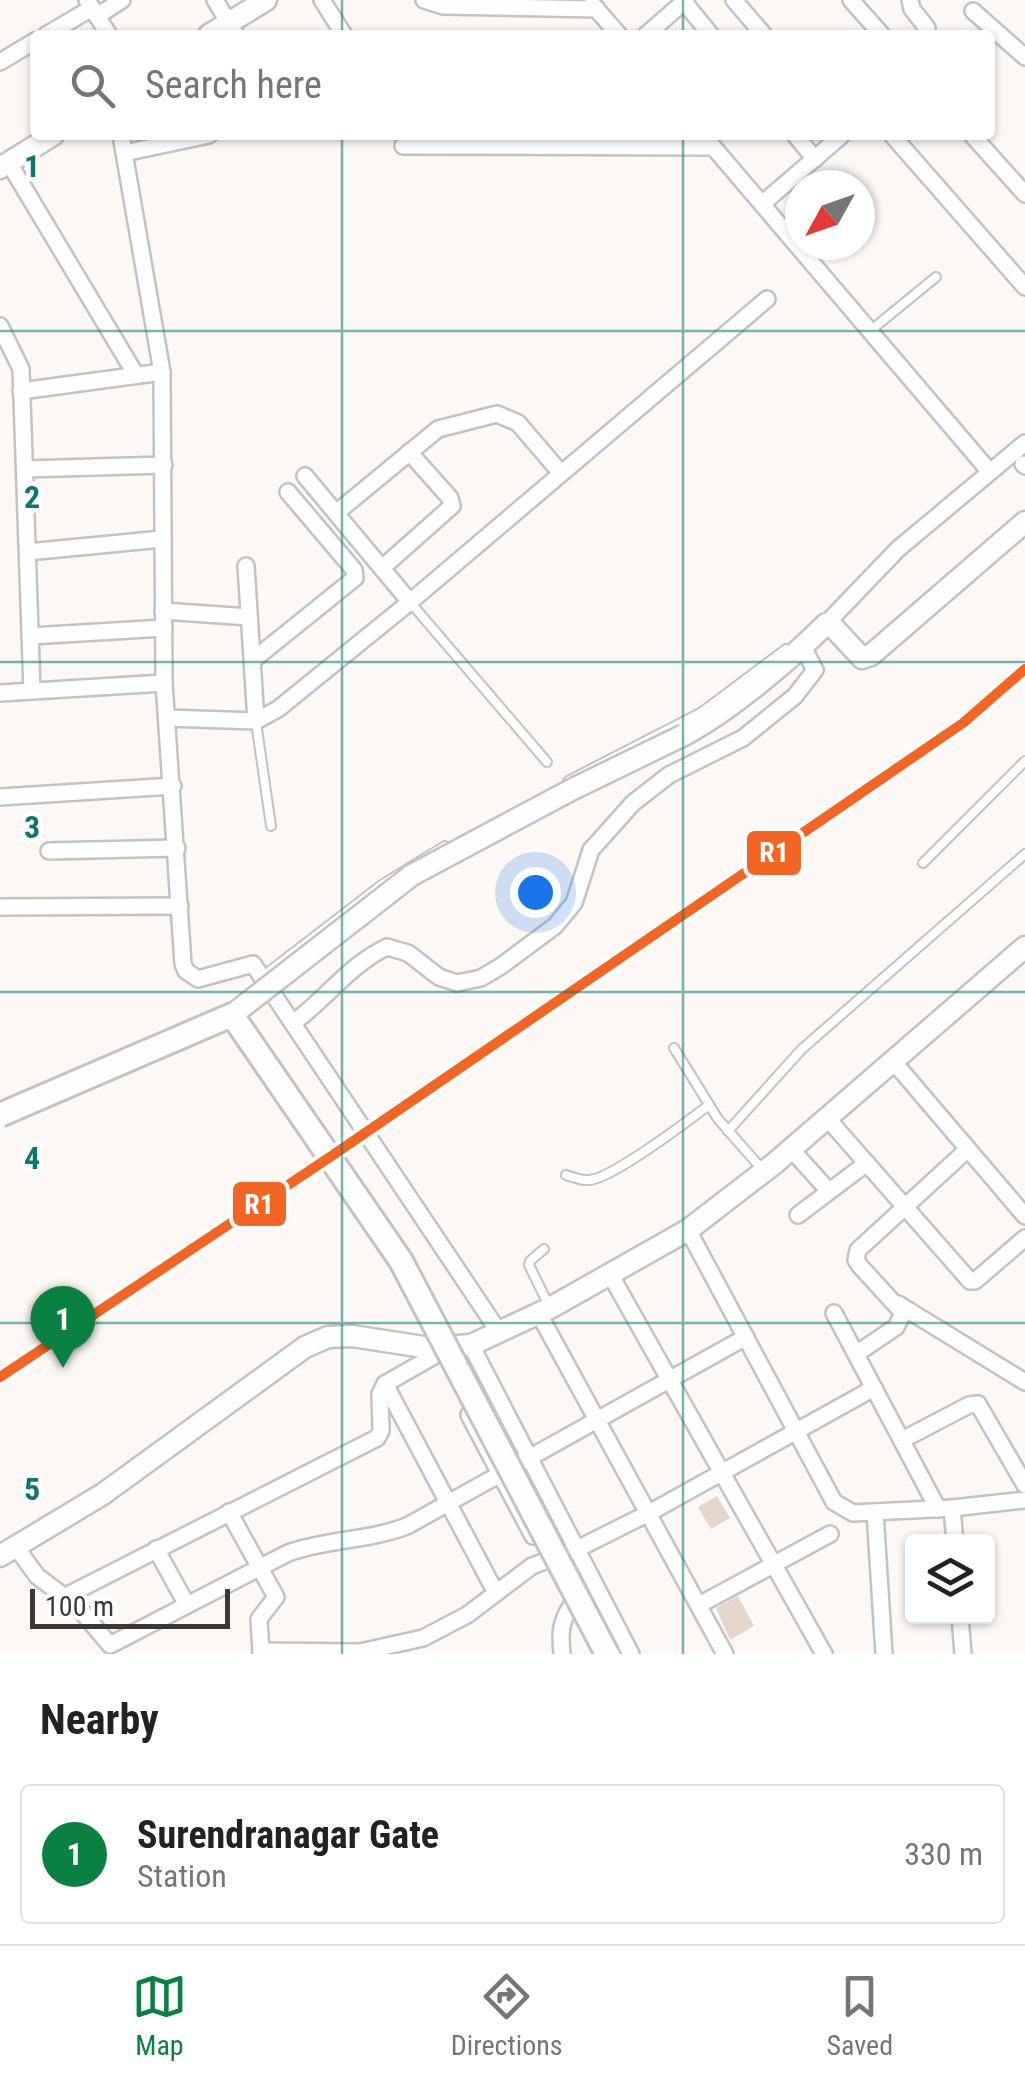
<!DOCTYPE html>
<style>
:root{--surface:#fff;--page:#f6f6f6;--text:#222;--muted:#767676;--line:#e0e0e0;--accent:#0b8043}
body{margin:0;font-family:"Roboto Condensed",sans-serif;background:var(--page);color:var(--text)}
.controls{position:absolute;right:30px;bottom:30px;display:grid;overflow:hidden;border-radius:10px;box-shadow:0 2px 8px #0004}
.controls button{width:90px;height:90px;display:grid;place-items:center;padding:0;border:0;border-bottom:2px solid var(--line);background:var(--surface);color:var(--text);font:50px sans-serif}
.compass{position:absolute;left:785px;top:170px;width:90px;height:90px;border-radius:50%;background:var(--surface);box-shadow:0 2px 8px #0004;rotate:230deg}
.scale{position:absolute;left:30px;bottom:25px;width:200px;box-sizing:border-box;padding-left:10px;border:5px solid #3b3836;border-top:0;font-size:28px;line-height:35px;white-space:nowrap;color:#3b3836;-webkit-text-stroke:8px #fff;paint-order:stroke}
.you{position:absolute;left:535px;top:892px;width:35px;height:35px;margin:-25px;border:8px solid #fff;border-radius:50%;background:#1a73e8;box-shadow:0 0 0 15px #1a73e833}
.badge{display:grid;place-items:center;width:65px;height:65px;border-radius:50%;background:var(--accent);color:#fff;font-size:32px;font-weight:700}
.pin{position:absolute;translate:-50% -82px;filter:drop-shadow(0 2px 5px #0008)}
.pin::after{content:'';position:absolute;top:52px;width:35px;height:30px;background:inherit;clip-path:polygon(0 0,100% 0,50% 100%)}
.list{margin:0;padding:0;list-style:none}
h2{display:flex;justify-content:space-between;align-items:center;height:130px;margin:0;padding:0 40px;font-size:42px}
h2 small{font-size:32px;font-weight:400;color:var(--muted)}
.list li{display:grid;grid-template-columns:65px 1fr auto;gap:30px;align-items:center;box-sizing:border-box;height:140px;margin:0 20px 20px;padding:0 20px;border:2px solid var(--line);border-radius:10px}
.list b{display:block;font-size:38px;white-space:nowrap}
.list p{margin:0;font-size:32px;white-space:nowrap;color:var(--muted)}
.list em{font-size:32px;font-style:normal;color:var(--muted)}
.icon{flex:none;width:55px;height:55px;fill:none;stroke:currentColor;stroke-width:2;stroke-linecap:round;stroke-linejoin:round}
.map{position:relative;flex:none;width:1025px;height:1654px;overflow:hidden}
.search{position:absolute;background:var(--surface);box-shadow:0 2px 8px #0004;left:30px;right:30px;top:30px;height:110px;display:flex;align-items:center;gap:25px;box-sizing:border-box;padding:0 35px;border-radius:10px;color:var(--muted);font-size:38px}
.sheet{height:290px;background:var(--surface)}
nav{display:flex;justify-content:space-around;align-items:center;box-sizing:border-box;height:140px;border-top:2px solid var(--line);background:var(--surface);font-size:28px;color:var(--muted)}
nav a{display:grid;justify-items:center;gap:5px}
nav .on{color:var(--accent)}
.map>svg:first-child{display:block}
</style>
<div class="map">
<svg width="1025" height="1654" viewBox="0 0 1025 1654">
<rect width="100%" height="100%" fill="#fbf8f5"/>
<g fill="#e6d7ce">
<polygon points="717,1496 730,1518 711,1529 698,1507"/>
<polygon points="738,1596 754,1626 730,1640 716,1608"/>
</g>
<g fill="none" stroke-linecap="round" stroke-linejoin="round">
<g stroke="#c5c2c0" stroke-width="12">
<g id="service">
<polyline points="870,331 936,277"/>
<polyline points="410,602 547,762"/>
<polyline points="256,722 271,826"/>
<polyline points="568,781 702,712 786,649"/>
<polyline points="923,863 1025,761"/>
<polyline points="262,977 383,884 445,846"/>
<polyline points="674,1048 718,1119 761,1168"/>
<polyline points="728,1131 802,1049 1025,854"/>
<path d="M566,1175c7,2 15,6 23,5 22,-1 99,-59 120,-75"/>
<polyline points="544,1249 530,1261 529,1265 550,1308"/>
</g>
</g>
<g stroke="#c5c2c0" stroke-width="20">
<g id="minor">
<polyline points="87,0 109,35"/>
<polyline points="215,0 236,35"/>
<polyline points="322,0 344,35"/>
<polyline points="424,0 443,6 597,9"/>
<polyline points="734,0 764,35"/>
<polyline points="851,0 882,35"/>
<polyline points="910,0 912,9 927,28 925,35"/>
<polyline points="684,2 711,35"/>
<polyline points="592,4 619,35"/>
<polyline points="973,11 1025,57"/>
<polyline points="97,16 122,0"/>
<polyline points="46,35 92,8"/>
<polyline points="646,35 686,0"/>
<polyline points="0,62 35,41"/>
<polyline points="121,135 162,372 164,683 183,964 186,971 198,979 253,964 499,1332"/>
<polyline points="703,135 990,472"/>
<polyline points="795,135 815,159"/>
<polyline points="892,135 1025,287"/>
<polyline points="972,135 1025,194"/>
<polyline points="403,146 713,147"/>
<polyline points="124,153 209,135"/>
<polyline points="9,163 136,375"/>
<polyline points="762,204 842,135"/>
<polyline points="0,326 21,369 32,691"/>
<polyline points="21,391 162,372"/>
<polyline points="1023,464 1025,466"/>
<polyline points="25,469 164,465"/>
<polyline points="305,476 410,602"/>
<polyline points="336,513 438,429 497,414 518,423 560,472"/>
<polyline points="28,552 162,539"/>
<polyline points="246,566 256,721"/>
<polyline points="382,568 452,506 450,498 409,452"/>
<polyline points="163,611 249,617"/>
<polyline points="826,624 898,549 1025,443"/>
<polyline points="31,636 164,628"/>
<polyline points="252,661 355,578 354,570 288,492"/>
<polyline points="0,693 164,683"/>
<polyline points="167,718 256,721 278,709 410,602 767,299"/>
<polyline points="0,797 173,786"/>
<polyline points="49,851 177,848"/>
<polyline points="0,907 180,906"/>
<path d="M293,1023c33,-24 56,-58 94,-76l21,6 31,24 18,6 24,-5 20,-12 54,-40 19,-23 17,-53 42,-47 36,-28 74,-37 52,-42 20,-26 -12,-23"/>
<polyline points="893,1061 1025,1216"/>
<polyline points="827,1118 970,1281 975,1281 1025,1238"/>
<polyline points="791,1149 828,1190"/>
<polyline points="798,1215 867,1163"/>
<polyline points="688,1230 834,1502 853,1513 952,1508 1025,1500"/>
<polyline points="610,1274 824,1654"/>
<polyline points="898,1304 1025,1382"/>
<polyline points="834,1313 938,1509"/>
<polyline points="539,1314 725,1654"/>
<polyline points="471,1345 631,1654"/>
<polyline points="856,1354 896,1327 903,1313 860,1266 856,1260 858,1250 968,1149"/>
<polyline points="385,1384 496,1593"/>
<polyline points="469,1415 533,1536"/>
<polyline points="902,1440 969,1405 978,1404 1025,1485"/>
<polyline points="952,1508 955,1542"/>
<polyline points="229,1512 276,1597 259,1619 261,1654"/>
<polyline points="875,1512 884,1654"/>
<path d="M16,1547l21,29 41,31 32,38 178,-92c38,-14 80,-12 119,-27l339,-189"/>
<polyline points="156,1549 187,1605"/>
<polyline points="64,1597 377,1438 381,1431 380,1394 385,1384 439,1353"/>
<polyline points="699,1605 830,1534"/>
<polyline points="960,1616 963,1654"/>
<polyline points="261,1651 360,1652 423,1638 467,1615 532,1566 577,1549 649,1513 874,1388"/>
<path d="M562,1654c-2,-20 -2,-31 9,-48"/>
</g>
</g>
<g stroke="#c5c2c0" stroke-width="25">
<g id="tertiary">
<polyline points="209,35 266,0"/>
<polyline points="0,168 53,135"/>
<path d="M684,735c45,-24 106,-75 142,-111l8,4 28,30 9,-3 154,-133"/>
<polyline points="0,1556 103,1494 305,1347 328,1337 352,1336 430,1348 471,1345 550,1308 688,1230 775,1163 1025,947"/>
</g>
</g>
<use href="#service" stroke="#fefefe" stroke-width="8"/>
<use href="#minor" stroke="#fefefe" stroke-width="15"/>
<use href="#tertiary" stroke="#fefefe" stroke-width="20"/>
<g stroke="#c5c2c0" stroke-width="25" stroke-linecap="butt">
<polyline id="tertiary-bridge" points="232,1015 412,875 571,790 684,735"/>
</g>
<g stroke="#c5c2c0" stroke-width="28" stroke-linecap="butt">
<polyline id="secondary-bridge" points="0,1115 232,1015 401,1261 607,1654"/>
</g>
<use href="#tertiary-bridge" stroke="#fefefe" stroke-width="20"/>
<use href="#secondary-bridge" stroke="#fefefe" stroke-width="22"/>
<g stroke="#fff" stroke-width="18">
<polyline id="rail-1" points="0,1377 333,1155 963,723 1025,669"/>
</g>
<use href="#rail-1" stroke="#f26522" stroke-width="10"/>
</g>
<path fill="none" stroke="#0f766e" stroke-width="2.5" stroke-opacity="0.55" d="M342,0v35M683,0v35M342,135v1519M683,135v1519M0,331h1025M0,662h1025M0,992h1025M0,1323h1025"/>
<g font-size="32" text-anchor="middle" font-weight="bold" fill="#0f766e" stroke="#fff" stroke-width="9" stroke-linejoin="round" paint-order="stroke">
<text x="32" y="177">1</text>
<text x="32" y="508">2</text>
<text x="32" y="838">3</text>
<text x="32" y="1169">4</text>
<text x="32" y="1500">5</text>
</g>
<g stroke="#fff" stroke-width="4">
<rect x="745" y="829" width="58" height="48" rx="10" fill="#f26522"/>
<rect x="231" y="1180" width="57" height="48" rx="10" fill="#f26522"/>
</g>
<g font-size="28" text-anchor="middle" font-weight="bold" fill="#fff">
<text x="774" y="862">R1</text>
<text x="259" y="1214">R1</text>
</g>
</svg>
<div class="controls">
<button><svg class="icon" aria-label="layers" viewBox="0 0 24 24"><path d="M12 4l9 5-9 5-9-5zM3 14l9 5 9-5"/></svg></button>
</div>
<svg class="compass" viewBox="-18 -18 36 36"><path d="M0-13l5 13h-10z" fill="#e53935"/><path d="M0 13l5-13h-10z" fill="#767676"/></svg>
<div class="scale">100 m</div>
<div class="you"></div>
<div class="pin badge" style="left:63px;top:1368px">1</div>
<div class="search"><svg class="icon" aria-label="search" viewBox="0 0 24 24"><circle cx="10" cy="10" r="6"/><path d="M15 15l6 6"/></svg>Search here</div>
</div>
<section class="sheet">
<h2>Nearby<small></small></h2>
<ul class="list">
<li><span class="badge">1</span><div><b>Surendranagar Gate</b><p>Station</p></div><em>330 m</em></li>
</ul>
</section>
<nav>
<a class="on"><svg class="icon" aria-label="map" viewBox="0 0 24 24"><path d="M3 6l6-2 6 2 6-2v14l-6 2-6-2-6 2zM9 4v14M15 6v14"/></svg>Map</a>
<a><svg class="icon" aria-label="directions" viewBox="0 0 24 24"><path d="M12 3l9 9-9 9-9-9zM9 14v-3h6M13 9l2 2-2 2"/></svg>Directions</a>
<a><svg class="icon" aria-label="saved" viewBox="0 0 24 24"><path d="M7 4h10v16l-5-4-5 4z"/></svg>Saved</a>
</nav>
